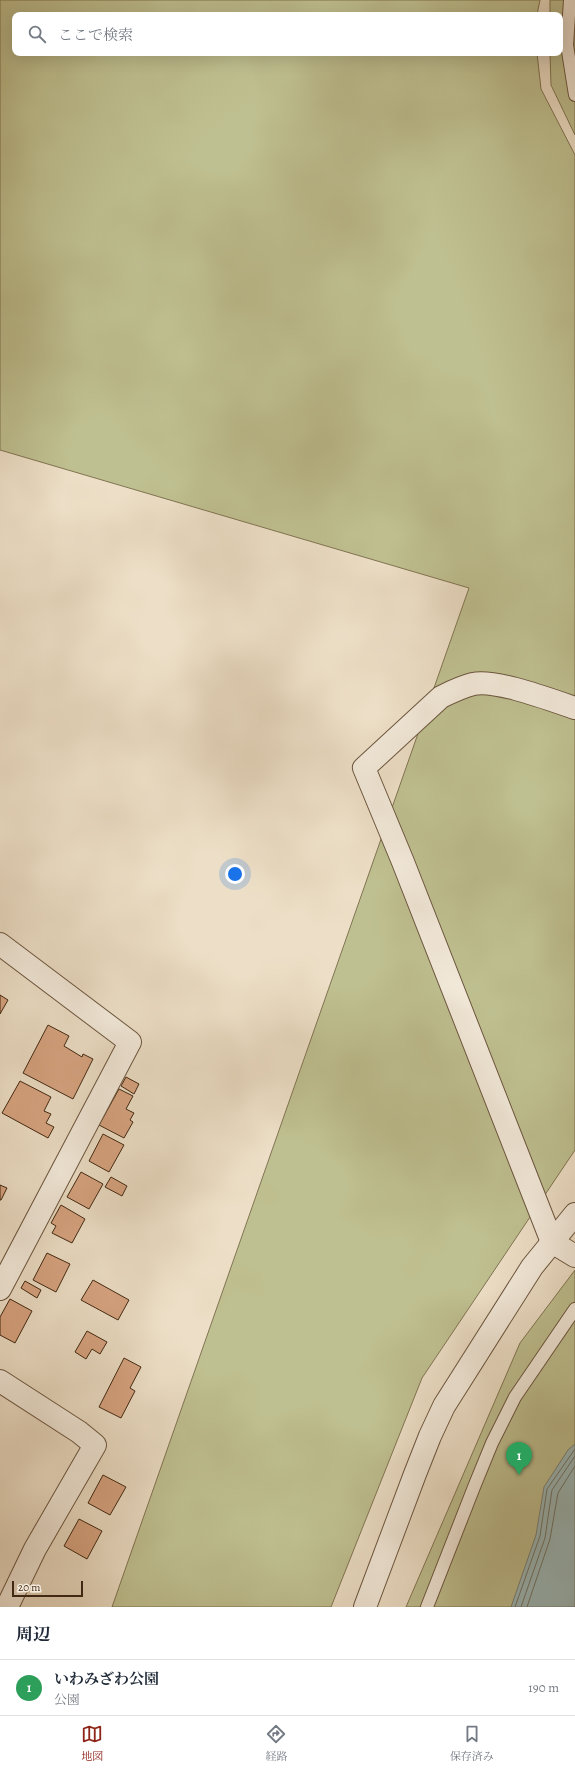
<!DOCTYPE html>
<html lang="ja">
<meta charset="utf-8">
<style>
:root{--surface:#fff;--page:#f6f6f7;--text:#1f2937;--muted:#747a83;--line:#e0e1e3;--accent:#8f2418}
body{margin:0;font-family:Alegreya,"Noto Serif JP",serif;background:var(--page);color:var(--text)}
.scale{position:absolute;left:12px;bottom:10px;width:71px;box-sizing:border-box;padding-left:4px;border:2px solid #412812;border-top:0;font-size:11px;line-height:14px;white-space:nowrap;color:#412812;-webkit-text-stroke:3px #f3eadb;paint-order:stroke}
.you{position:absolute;left:235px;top:874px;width:14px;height:14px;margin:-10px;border:3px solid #fff;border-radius:50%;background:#1a73e8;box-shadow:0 0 0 6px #1a73e833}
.badge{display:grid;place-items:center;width:26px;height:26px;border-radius:50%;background:var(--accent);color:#fff;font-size:13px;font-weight:700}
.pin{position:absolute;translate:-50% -33px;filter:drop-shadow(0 1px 2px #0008)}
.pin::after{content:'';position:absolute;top:21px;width:14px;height:12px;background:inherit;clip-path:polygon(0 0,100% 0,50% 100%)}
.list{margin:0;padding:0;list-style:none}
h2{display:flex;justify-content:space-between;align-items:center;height:52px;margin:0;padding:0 16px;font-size:17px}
h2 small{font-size:13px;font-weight:400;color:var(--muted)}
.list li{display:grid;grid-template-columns:26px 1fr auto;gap:12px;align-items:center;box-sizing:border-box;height:56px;padding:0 16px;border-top:1px solid var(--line)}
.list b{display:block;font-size:15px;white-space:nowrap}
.list p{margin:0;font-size:13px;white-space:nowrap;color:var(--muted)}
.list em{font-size:13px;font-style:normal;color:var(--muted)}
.icon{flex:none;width:22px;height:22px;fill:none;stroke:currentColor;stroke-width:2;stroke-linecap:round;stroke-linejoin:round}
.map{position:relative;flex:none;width:575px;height:1607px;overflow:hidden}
.search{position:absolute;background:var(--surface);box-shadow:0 4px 16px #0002;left:12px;right:12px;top:12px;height:44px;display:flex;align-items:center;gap:10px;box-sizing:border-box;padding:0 14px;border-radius:8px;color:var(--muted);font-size:15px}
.sheet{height:108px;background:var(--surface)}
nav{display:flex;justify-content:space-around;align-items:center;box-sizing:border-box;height:56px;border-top:1px solid var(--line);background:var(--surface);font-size:11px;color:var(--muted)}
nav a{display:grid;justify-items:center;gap:2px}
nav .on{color:var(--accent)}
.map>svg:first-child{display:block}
</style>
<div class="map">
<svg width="575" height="1607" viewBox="0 0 575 1607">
<rect width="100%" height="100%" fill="#eddfc7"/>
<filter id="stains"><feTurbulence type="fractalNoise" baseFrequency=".005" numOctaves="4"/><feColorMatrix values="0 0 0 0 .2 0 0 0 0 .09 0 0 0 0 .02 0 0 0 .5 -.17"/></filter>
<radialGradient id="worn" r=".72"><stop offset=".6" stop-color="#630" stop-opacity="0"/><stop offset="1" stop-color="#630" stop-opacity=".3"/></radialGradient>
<g fill="#bfc091" stroke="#807452">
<polygon points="0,0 540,0 537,15 15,15 15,53 537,53 541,89 575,155 575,1150 422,1378 331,1607 112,1607 469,588 0,450"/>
<polygon points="550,0 575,0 575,135 551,85 550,53 560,53 560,15 550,15"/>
<polygon points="575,1270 575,1607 406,1607 520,1343"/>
</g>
<polygon fill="#9bbbbd" stroke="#778079" points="575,1444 575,1607 511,1607 536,1535 544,1487 568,1450"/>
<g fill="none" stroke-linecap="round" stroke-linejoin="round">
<g stroke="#6e7268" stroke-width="1">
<polyline points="515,1607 540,1536 547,1489 575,1449"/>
<polyline points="521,1607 545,1538 552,1490 575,1456"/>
<polyline points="527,1607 550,1539 558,1493 575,1466"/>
</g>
</g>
<g fill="#d7a481" stroke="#412812">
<polygon points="0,995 8,1000 0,1014"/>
<polygon points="48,1025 69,1036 64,1046 82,1057 83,1054 93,1059 73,1099 23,1073"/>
<polygon points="126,1077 139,1084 134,1094 121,1086"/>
<polygon points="20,1081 51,1097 44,1111 51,1114 46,1123 54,1127 48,1138 2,1113"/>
<polygon points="119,1089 133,1096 126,1109 134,1113 130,1120 133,1122 124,1138 99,1125"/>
<polygon points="103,1134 124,1145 109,1172 89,1161"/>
<polygon points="81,1172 103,1184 89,1209 67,1197"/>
<polygon points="111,1177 127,1186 122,1196 105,1187"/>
<polygon points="0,1185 7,1188 1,1200 0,1200"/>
<polygon points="61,1205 85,1219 72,1243 52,1233 56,1226 51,1223"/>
<polygon points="47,1253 70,1264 56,1292 33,1280"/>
<polygon points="93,1280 129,1300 118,1320 81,1300"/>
<polygon points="25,1281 41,1290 37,1298 21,1288"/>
<polygon points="10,1299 32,1311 15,1343 0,1335 0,1317"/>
<polygon points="87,1331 107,1342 100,1354 92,1349 86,1359 75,1352"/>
<polygon points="124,1358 141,1367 130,1388 135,1391 121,1418 99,1407"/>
<polygon points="103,1475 126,1487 110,1515 88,1503"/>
<polygon points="79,1519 102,1531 87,1559 64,1546"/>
</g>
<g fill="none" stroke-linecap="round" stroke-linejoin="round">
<g stroke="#6c563f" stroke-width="14">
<g id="service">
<polyline points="570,0 567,45 575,95"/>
<polyline points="427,1607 474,1487 492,1443 515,1397 575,1309"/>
</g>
</g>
<g stroke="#6c563f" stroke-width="24">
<g id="minor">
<path d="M575,708c-24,-8 -79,-29 -102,-24 -12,3 -22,8 -32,13l-77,71 39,94 149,380 23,14"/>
<polyline points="0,944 130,1042 0,1289"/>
<polyline points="0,1381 79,1432 95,1445 35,1549 7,1607"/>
<polyline points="365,1607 415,1474 430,1436 444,1406 532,1267 575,1214"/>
</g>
</g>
<use href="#service" stroke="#f3eadb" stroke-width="12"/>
<use href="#minor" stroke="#f3eadb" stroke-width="22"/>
</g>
<rect width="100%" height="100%" filter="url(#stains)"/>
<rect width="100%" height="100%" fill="url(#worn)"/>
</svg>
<div class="scale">20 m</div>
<div class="you"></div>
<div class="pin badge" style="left:519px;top:1475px;background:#2e9e5b">1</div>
<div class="search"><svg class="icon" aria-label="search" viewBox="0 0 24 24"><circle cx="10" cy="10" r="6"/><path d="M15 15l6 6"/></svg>ここで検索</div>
</div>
<section class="sheet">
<h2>周辺<small></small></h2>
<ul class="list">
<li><span class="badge" style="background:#2e9e5b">1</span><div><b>いわみざわ公園</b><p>公園</p></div><em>190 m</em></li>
</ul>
</section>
<nav>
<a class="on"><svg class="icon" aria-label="map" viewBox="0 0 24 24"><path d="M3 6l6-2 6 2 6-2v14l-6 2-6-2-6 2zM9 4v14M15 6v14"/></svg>地図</a>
<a><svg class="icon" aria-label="directions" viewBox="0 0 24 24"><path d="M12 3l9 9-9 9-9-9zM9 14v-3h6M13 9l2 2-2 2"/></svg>経路</a>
<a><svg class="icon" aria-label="saved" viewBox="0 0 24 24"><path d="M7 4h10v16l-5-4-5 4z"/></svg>保存済み</a>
</nav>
